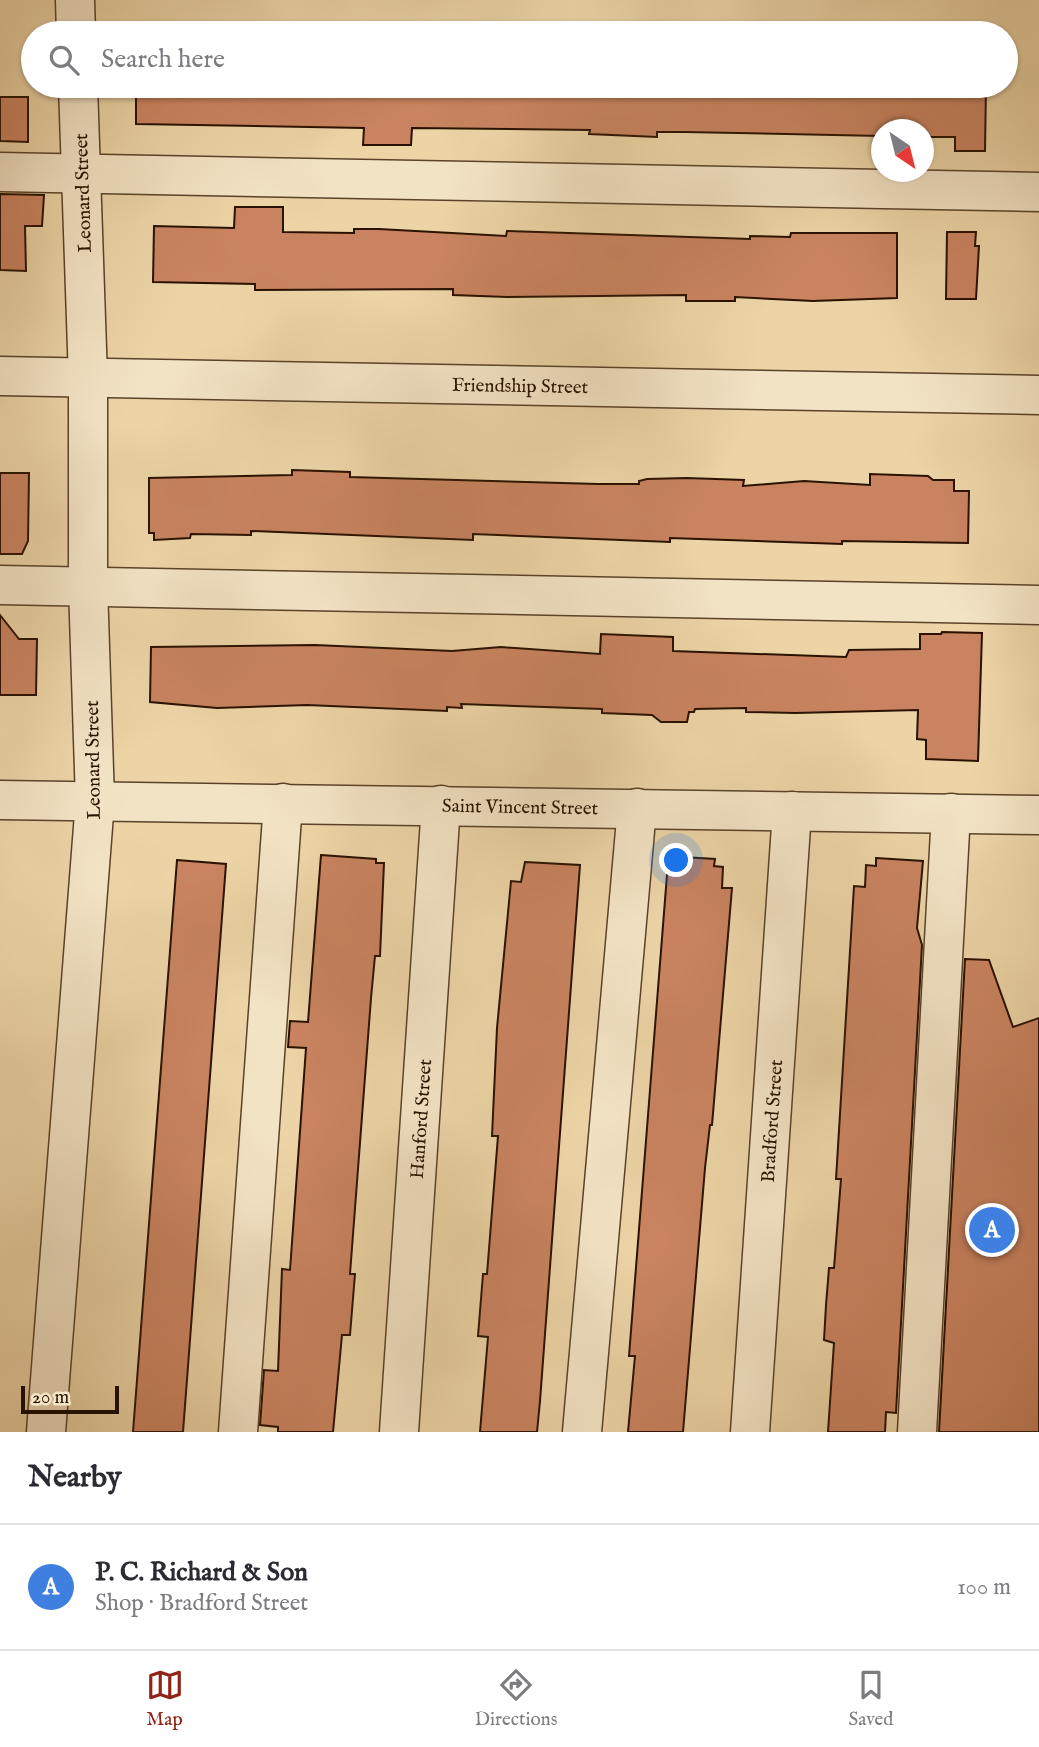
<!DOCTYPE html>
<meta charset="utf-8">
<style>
:root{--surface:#fff;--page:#f2f2f3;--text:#2b2b33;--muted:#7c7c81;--line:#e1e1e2;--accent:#8f2418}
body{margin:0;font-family:"IM FELL English",serif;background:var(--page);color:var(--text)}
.compass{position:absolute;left:871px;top:119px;width:63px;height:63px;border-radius:50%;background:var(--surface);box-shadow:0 2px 5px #0004;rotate:145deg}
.scale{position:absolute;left:21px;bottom:18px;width:98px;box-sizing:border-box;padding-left:7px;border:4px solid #291200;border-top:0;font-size:19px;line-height:24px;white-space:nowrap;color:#291200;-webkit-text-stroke:5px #f3e3c5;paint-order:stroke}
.you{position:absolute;left:677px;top:861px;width:24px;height:24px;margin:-18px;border:5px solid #fff;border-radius:50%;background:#1a73e8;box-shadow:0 0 0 10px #1a73e833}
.badge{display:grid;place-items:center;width:46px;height:46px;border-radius:50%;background:var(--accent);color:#fff;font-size:23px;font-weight:700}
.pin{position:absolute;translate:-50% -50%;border:4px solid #fff;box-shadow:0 2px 7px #0006}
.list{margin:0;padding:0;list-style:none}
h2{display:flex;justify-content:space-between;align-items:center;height:91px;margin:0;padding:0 28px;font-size:30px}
h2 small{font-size:23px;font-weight:400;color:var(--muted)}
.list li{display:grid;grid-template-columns:46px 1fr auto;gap:21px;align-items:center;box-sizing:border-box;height:126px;padding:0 28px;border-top:2px solid var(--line)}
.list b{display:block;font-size:26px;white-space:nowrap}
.list p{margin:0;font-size:23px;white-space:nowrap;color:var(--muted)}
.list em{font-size:23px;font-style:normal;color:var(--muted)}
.icon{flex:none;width:38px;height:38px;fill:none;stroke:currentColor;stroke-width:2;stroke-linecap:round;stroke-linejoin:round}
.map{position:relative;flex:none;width:1039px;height:1432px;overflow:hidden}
.search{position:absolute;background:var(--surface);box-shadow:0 2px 5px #0004;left:21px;right:21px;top:21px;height:77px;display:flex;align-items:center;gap:18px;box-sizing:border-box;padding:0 24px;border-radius:38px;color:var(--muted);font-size:26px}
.sheet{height:217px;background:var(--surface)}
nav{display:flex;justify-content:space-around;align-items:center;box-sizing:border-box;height:98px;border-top:2px solid var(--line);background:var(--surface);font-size:19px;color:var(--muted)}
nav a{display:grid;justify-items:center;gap:4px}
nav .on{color:var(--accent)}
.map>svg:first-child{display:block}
</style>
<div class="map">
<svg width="1039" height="1432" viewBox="0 0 1039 1432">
<rect width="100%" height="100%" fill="#ecd4a6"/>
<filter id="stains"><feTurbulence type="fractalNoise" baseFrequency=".00286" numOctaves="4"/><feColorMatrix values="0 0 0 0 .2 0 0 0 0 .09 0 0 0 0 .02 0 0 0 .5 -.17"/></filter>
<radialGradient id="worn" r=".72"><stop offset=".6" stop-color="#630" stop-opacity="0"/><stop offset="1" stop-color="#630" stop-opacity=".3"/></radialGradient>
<g fill="#c98360" stroke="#291200" stroke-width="2">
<polygon points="136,86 986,86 985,151 955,151 955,137 923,137 923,130 881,130 881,136 685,132 657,132 657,137 589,134 590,130 412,128 411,145 363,145 364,128 136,124"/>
<polygon points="0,97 28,97 28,142 0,141"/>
<polygon points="0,194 44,195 42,226 25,226 26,271 0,270"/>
<polygon points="235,207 283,207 283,232 354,233 354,229 379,229 506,236 507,231 750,239 750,236 790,237 791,233 897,233 897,298 813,301 735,297 735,301 686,301 686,295 507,297 453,295 453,289 255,290 255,284 153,282 154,226 234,228"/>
<polygon points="947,232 976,232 975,246 979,246 976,299 946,299"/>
<polygon points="292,470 350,472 350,477 598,484 639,484 639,481 647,479 687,478 744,480 743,486 804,481 870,485 870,474 928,476 933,480 954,480 954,491 969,491 968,543 842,541 842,544 670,538 670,542 473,534 473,540 251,531 251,535 191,534 190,538 154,540 154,533 149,533 149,478 292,475"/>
<polygon points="0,473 29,473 28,541 22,554 0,554"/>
<polygon points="0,615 19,639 37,639 36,695 0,695"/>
<polygon points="942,632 982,633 978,761 926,759 926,740 917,739 918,710 795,713 746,712 746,708 695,709 694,712 689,712 687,722 661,722 652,715 602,713 602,709 461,704 462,708 447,707 447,711 307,705 217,708 150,702 151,647 315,645 452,651 501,647 600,654 601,634 673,637 673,651 846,657 849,650 920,649 920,634 941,634"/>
<polygon points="321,855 376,859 376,863 384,863 380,956 375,956 371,998 350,1274 355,1274 350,1335 342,1335 333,1432 278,1432 278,1427 260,1425 264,1370 278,1371 282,1269 290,1270 304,1076 306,1048 288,1047 290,1021 308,1022"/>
<polygon points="683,857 715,859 714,866 723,867 722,888 732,888 712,1125 710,1125 705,1168 683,1432 628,1432 635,1356 629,1356 668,862 682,864"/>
<polygon points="876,858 923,861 917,928 922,945 896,1413 886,1412 885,1432 828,1432 834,1343 824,1340 826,1305 829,1268 834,1268 841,1179 836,1179 854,886 865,887 866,865 876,866"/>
<polygon points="177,860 226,864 202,1182 183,1432 133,1432"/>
<polygon points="525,862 580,865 540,1401 537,1432 480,1432 488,1337 478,1336 483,1274 487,1274 498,1136 492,1136 497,1028 511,881 521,882"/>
<polygon points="965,959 989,960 1013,1027 1039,1018 1039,1432 939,1432"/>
</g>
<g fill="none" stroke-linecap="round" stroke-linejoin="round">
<g stroke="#5a422a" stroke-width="41">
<g id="minor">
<polyline points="75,0 76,33"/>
<polyline points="0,172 1039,192"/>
<polyline points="0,376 1039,395"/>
<polyline points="0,585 1039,605"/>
<polyline points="0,800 1039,815"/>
<polyline points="46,1432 95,801 88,586 88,378 78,86"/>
<polyline points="238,1432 283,803"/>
<polyline points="399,1432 441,805"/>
<polyline points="582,1432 637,808"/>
<polyline points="750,1432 792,811"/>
<polyline points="917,1432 951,813"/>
</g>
</g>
<use href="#minor" stroke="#f3e3c5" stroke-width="38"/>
</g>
<g text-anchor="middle" stroke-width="5" stroke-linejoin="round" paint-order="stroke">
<g font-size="19" fill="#291200" stroke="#f3e3c5">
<text transform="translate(82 193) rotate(-92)" y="7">Leonard Street</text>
<text transform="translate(520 385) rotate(1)" y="7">Friendship Street</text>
<text transform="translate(92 760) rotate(-91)" y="7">Leonard Street</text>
<text transform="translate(520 806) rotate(1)" y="7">Saint Vincent Street</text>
<text transform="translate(420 1119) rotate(-86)" y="7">Hanford Street</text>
<text transform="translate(771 1121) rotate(-86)" y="7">Bradford Street</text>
</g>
</g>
<rect width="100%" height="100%" filter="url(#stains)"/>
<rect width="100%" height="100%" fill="url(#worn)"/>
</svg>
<svg class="compass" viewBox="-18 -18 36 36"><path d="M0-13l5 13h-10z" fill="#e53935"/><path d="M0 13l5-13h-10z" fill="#7c7c81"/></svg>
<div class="scale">20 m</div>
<div class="you"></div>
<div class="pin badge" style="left:992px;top:1230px;background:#3f7fe0">A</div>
<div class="search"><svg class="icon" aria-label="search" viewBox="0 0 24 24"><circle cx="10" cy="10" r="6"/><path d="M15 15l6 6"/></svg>Search here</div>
</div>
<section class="sheet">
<h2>Nearby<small></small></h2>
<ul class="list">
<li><span class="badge" style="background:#3f7fe0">A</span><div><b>P. C. Richard &amp; Son</b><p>Shop · Bradford Street</p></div><em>100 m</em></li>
</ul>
</section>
<nav>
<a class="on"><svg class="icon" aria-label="map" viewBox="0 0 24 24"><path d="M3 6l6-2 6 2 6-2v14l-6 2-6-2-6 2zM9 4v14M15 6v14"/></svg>Map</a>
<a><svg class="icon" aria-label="directions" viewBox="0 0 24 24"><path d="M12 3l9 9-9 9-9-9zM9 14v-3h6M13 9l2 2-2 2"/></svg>Directions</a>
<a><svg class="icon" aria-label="saved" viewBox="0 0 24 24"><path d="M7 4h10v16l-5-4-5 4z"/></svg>Saved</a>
</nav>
